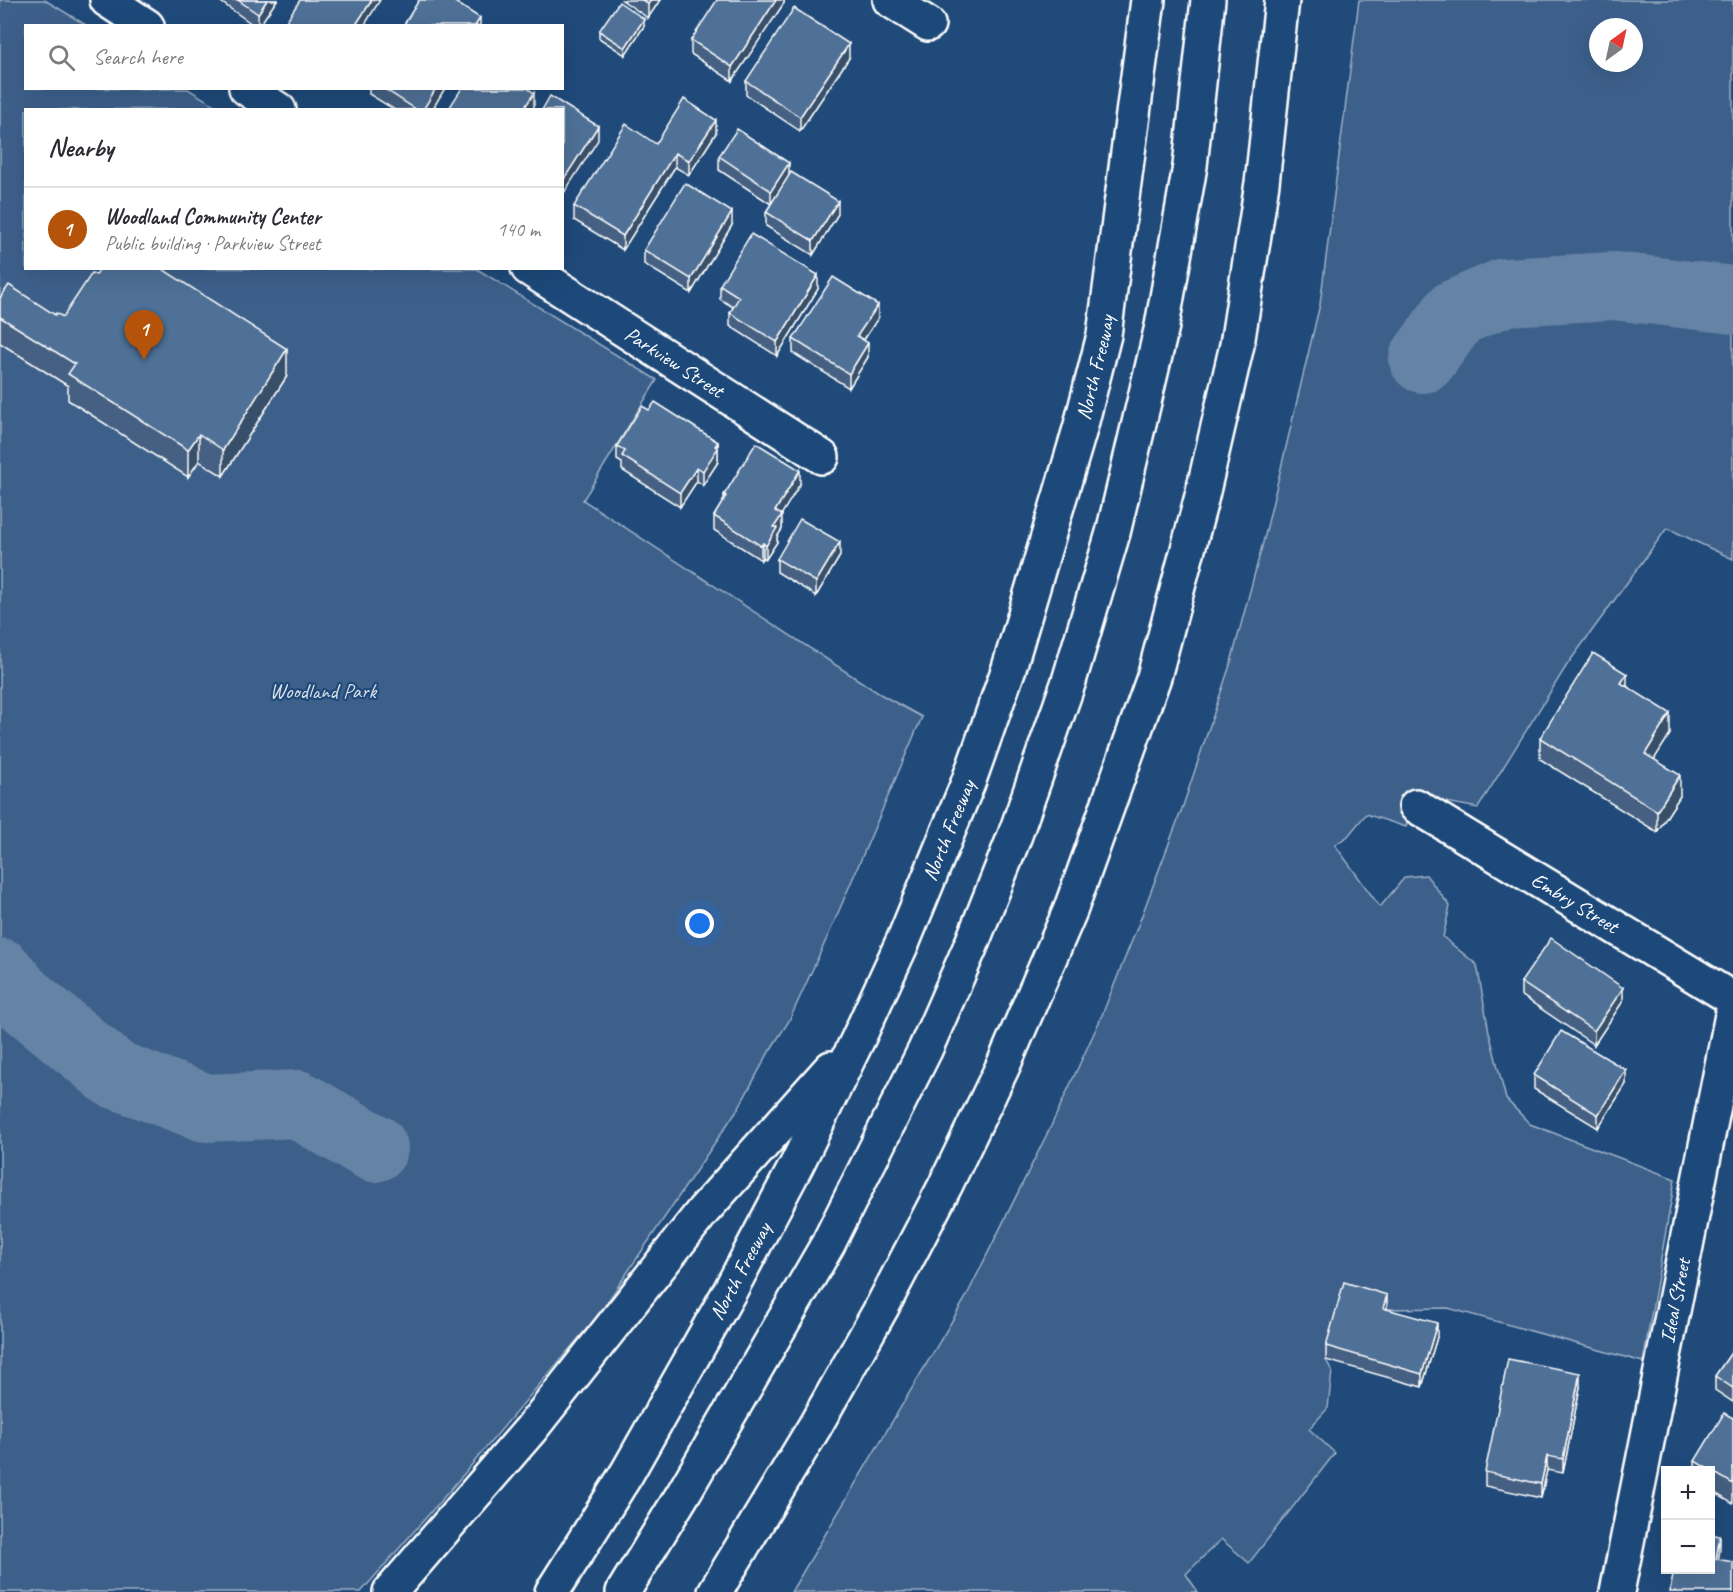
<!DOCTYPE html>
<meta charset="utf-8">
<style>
:root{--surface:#fff;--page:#f2f2f3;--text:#2b2b33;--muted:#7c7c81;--line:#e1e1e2;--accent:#b45309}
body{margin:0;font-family:Caveat,sans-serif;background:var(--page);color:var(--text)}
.controls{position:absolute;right:18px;bottom:18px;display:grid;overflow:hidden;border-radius:0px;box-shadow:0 6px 24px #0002}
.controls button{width:54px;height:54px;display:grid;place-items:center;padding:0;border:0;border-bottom:2px solid var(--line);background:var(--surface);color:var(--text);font:30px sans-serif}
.compass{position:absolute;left:1589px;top:18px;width:54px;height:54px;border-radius:50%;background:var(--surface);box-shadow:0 6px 24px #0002;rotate:33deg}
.you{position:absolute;left:700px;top:924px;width:21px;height:21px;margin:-15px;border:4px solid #fff;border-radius:50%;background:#1a73e8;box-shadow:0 0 0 9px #1a73e833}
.badge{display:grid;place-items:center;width:39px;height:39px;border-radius:50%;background:var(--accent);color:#fff;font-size:20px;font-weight:700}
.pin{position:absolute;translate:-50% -50px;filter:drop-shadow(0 2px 3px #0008)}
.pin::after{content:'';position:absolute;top:32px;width:21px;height:18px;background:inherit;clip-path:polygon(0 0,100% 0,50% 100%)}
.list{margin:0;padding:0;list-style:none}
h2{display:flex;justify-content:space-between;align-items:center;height:78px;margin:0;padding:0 24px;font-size:26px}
h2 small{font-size:20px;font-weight:400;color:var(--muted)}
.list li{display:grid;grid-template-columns:39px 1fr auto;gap:18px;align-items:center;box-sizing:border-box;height:84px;padding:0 24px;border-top:2px solid var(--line)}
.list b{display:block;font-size:22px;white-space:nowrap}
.list p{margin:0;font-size:20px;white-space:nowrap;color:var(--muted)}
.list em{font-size:20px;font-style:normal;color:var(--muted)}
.icon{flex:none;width:33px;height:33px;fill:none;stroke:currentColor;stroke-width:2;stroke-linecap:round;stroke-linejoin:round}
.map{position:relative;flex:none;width:1733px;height:1592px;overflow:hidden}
.search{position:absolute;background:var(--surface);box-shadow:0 6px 24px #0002;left:24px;top:24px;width:540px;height:66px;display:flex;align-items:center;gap:15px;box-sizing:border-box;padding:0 21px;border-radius:0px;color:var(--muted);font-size:22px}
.panel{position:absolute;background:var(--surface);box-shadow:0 6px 24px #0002;left:24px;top:108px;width:540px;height:162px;border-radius:0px}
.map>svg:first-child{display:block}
</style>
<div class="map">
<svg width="1733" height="1592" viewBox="0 0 1733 1592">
<rect width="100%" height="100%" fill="#1f4a7a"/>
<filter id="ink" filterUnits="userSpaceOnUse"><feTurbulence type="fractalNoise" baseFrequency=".0167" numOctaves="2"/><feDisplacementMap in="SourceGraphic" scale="12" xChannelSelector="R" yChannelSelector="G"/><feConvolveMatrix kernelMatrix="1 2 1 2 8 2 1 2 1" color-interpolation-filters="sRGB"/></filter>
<g filter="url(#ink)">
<g fill="#3c618b" stroke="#9eb0c5" stroke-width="1.5" fill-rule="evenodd">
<polygon points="0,0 45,0 86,25 26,26 26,88 188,89 221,109 26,110 26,268 477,269 657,380 583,500 880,694 922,717 832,927 789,1021 769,1052 739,1107 600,1313 451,1489 361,1592 0,1592"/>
<path d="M1359,0h374v559l-66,-31 -100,137 -89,143 -64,-12 -8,31 -40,-13 -18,22 -13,9 45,62 25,-30 21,-2 24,31 -7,31 34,28 12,67 17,67 24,25 145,55 -32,183 -195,-54 -61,1 -43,-13 -18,64 6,11 -4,37 -19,21 26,24 -86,110 -28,-24 -35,35 12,18h-407l174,-293 86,-173 49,-106 39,-97 44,-117 48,-144 34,-127 55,-231zM1598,27h36v36h-36z"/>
</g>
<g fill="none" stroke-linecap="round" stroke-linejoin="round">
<g stroke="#6583a4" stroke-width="68">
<polyline points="1423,359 1456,313 1505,292 1614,286 1733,300"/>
<polyline points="0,972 21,997 114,1074 206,1108 297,1104 374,1148"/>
</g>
<g stroke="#fff" stroke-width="38">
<g id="minor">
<polyline points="107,0 147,26"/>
<polyline points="890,0 928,24"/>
<polyline points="246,88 279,110"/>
<path id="s1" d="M528,268l294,189"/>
<path id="s2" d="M1416,806l317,193"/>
<path id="s3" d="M1617,1592l116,-582"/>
</g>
</g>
<g stroke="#fff" stroke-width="38">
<g id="motorway">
<polyline points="390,1592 531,1429 703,1211 831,1068"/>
<path id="s4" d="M552,1592l75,-119 104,-184 66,-125 61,-125 46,-100 64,-156 41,-115 71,-239 24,-94 44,-335"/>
<polyline points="623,1592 683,1494 828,1244 925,1050 972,943 1015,835 1069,681 1113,533 1162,326 1190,166 1208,0"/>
<polyline points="715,1592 815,1426 882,1307 945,1186 1003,1066 1070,911 1154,677 1201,500 1237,345 1262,183 1282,0"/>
</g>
</g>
<use href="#minor" stroke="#1f4a7a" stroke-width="33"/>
<use href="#motorway" stroke="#1f4a7a" stroke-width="33"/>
</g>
<g fill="#456182" stroke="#fff" stroke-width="1.5">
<polygon points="218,0 277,0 259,26 255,26"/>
<polygon points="622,0 660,0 648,18"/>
<polygon points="784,0 784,3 732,81 691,54 691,40"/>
<polygon points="644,26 625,55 599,38 599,31"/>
<polygon points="849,58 800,131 746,95 746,81"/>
<polygon points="369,88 445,88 432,110 395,110 369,94"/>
<polygon points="716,133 689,175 675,167 623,250 574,220 574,206 656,144"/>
<polygon points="719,156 789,176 838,214 813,255 766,226 766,212 771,204 719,170"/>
<polygon points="732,225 691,293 644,264 644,250"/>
<polygon points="720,285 818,289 777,356 730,326 730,313 733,307 720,299"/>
<polygon points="0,298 63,317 287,376 223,476 199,461 188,477 68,400 68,386 0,343"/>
<polygon points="878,318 864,340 868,357 849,388 793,353 793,339"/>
<polygon points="649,410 718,442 718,462 703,485 697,481 680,507 622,470 622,463 617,460 617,446"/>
<polygon points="800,484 781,514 782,529 777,537 777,542 766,559 763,557 761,560 714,530 714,516 724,500 724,495"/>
<polygon points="840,556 816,596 777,572 777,559"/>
<polygon points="1627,686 1670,734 1654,759 1680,796 1657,832 1540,759 1540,738"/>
<polygon points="1521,982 1623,1001 1594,1045 1521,995"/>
<polygon points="1534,1075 1626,1084 1598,1128 1534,1089"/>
<polygon points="1386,1309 1437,1337 1422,1387 1326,1360 1326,1346"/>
<polygon points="1733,1350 1733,1402 1715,1390 1715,1376"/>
<polygon points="1580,1387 1563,1473 1547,1470 1541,1498 1485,1486 1485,1472"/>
<polygon points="1733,1418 1733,1504 1710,1490 1710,1470 1695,1470 1695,1461"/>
</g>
<g fill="#384f6a" stroke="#fff" stroke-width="1.5">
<polygon points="267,0 277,0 259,26 258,26 258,14"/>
<polygon points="372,0 380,0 364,26 355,26"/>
<polygon points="651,0 660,0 648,18 648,4"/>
<polygon points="776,0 784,0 784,3 732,81 732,67"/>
<polygon points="480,18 480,26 475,26"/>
<polygon points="644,19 644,26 625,55 625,48"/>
<polygon points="849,44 849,58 800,131 800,117"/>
<polygon points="436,88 445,88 432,110 423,110"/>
<polygon points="534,93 534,107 532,110 523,110"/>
<polygon points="716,120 716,133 689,175 689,161"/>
<polygon points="598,126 598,140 562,196 562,182"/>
<polygon points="675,153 675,167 623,250 623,236"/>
<polygon points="789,163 789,177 771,204 771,191"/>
<polygon points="838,201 838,214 813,255 813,241"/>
<polygon points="732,212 732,225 691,293 691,279"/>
<polygon points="818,275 818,289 777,356 777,342"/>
<polygon points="878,305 878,318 857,350 857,336"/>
<polygon points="868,343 868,357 849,388 849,374"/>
<polygon points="287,349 287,376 223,476 223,450"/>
<polygon points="199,434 199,461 188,477 188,450"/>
<polygon points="718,442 718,462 703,485 703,471"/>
<polygon points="697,467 697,481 680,507 680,493"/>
<polygon points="800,470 800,484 775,525 775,511"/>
<polygon points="782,515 782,529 777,537 777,542 766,559 766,546 774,527"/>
<polygon points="840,542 840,556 816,596 816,582"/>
<polygon points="763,543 763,557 761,560 761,546"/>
<polygon points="1627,674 1627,694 1621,683"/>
<polygon points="1670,713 1670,734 1645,774 1645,754"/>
<polygon points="1680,775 1680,796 1657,832 1657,811"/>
<polygon points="1623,988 1623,1001 1594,1045 1594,1031"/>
<polygon points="1626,1070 1626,1084 1598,1128 1598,1115"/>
<polygon points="1387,1295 1387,1309 1383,1308"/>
<polygon points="1437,1323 1437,1337 1422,1387 1422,1374"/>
<polygon points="1580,1373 1580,1387 1563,1473 1563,1459"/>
<polygon points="1547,1456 1547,1470 1541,1498 1541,1484"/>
<polygon points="1720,1536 1720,1550 1716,1573 1716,1559"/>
</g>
<g fill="#507197" stroke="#fff" stroke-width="1.5">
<polygon points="238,0 267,0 258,14"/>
<polygon points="300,0 372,0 355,26 283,26"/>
<polygon points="419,0 452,0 480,18 475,26 403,26"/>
<polygon points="642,0 651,0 648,4"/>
<polygon points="717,0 776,0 732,67 691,40"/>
<polygon points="619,2 644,19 625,48 599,31"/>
<polygon points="794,8 849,44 800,117 746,81"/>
<polygon points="383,88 436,88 423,110 417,110"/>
<polygon points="462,88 527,88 534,93 523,110 448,110"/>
<polygon points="550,96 598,126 562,182 562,110 542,110"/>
<polygon points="684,99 716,120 689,161 675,153 623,236 574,206 626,124 656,144"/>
<polygon points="737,129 789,163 771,191 719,156"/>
<polygon points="791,172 838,201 813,241 766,212"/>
<polygon points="685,183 732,212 691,279 644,250"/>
<polygon points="751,234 818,275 777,342 730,313 739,297 720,285"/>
<polygon points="100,268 161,268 287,349 223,450 199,434 188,450 68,374 75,364 0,317 0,298 9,285 55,315 56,313 63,317 92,273 96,275"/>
<polygon points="833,277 878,305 857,336 868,343 849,374 793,339"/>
<polygon points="655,402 718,442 715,446 718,448 703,471 697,467 680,493 622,456 625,451 617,446 642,406 649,410"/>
<polygon points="756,443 800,470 775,511 782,515 774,527 777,528 766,546 763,543 761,546 714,516 726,496 724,495"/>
<polygon points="800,519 840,542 816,582 777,559"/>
<polygon points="1593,653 1627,674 1621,683 1670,713 1645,754 1680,775 1657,811 1540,738"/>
<polygon points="1551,938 1623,988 1594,1031 1521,982"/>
<polygon points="1561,1031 1626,1070 1598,1115 1534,1075"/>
<polygon points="1344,1282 1387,1295 1383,1308 1437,1323 1422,1374 1326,1346"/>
<polygon points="1733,1350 1733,1388 1715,1376"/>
<polygon points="1508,1359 1580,1373 1563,1459 1547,1456 1541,1484 1485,1472"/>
<polygon points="1724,1413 1733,1418 1733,1484 1695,1461"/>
<polygon points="1710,1534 1720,1536 1716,1559 1733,1562 1733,1592 1670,1592 1674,1569 1710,1569"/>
</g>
</g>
<g text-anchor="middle" stroke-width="4.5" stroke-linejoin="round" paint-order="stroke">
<g font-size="21" fill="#fff" stroke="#1f4a7a">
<text dy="7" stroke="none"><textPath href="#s1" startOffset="174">Parkview Street</textPath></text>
<text dy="7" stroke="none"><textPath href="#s4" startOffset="1346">North Freeway</textPath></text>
<text dy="7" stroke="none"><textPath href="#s4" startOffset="860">North Freeway</textPath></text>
<text dy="7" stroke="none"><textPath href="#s2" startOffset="186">Embry Street</textPath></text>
<text dy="7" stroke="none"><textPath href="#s4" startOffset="372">North Freeway</textPath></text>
<text dy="7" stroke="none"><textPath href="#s3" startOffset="297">Ideal Street</textPath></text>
</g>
<g font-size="21" fill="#d8dfe8" stroke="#1f4a7a">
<text x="323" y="698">Woodland Park</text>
</g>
</g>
</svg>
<div class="controls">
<button>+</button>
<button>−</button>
</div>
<svg class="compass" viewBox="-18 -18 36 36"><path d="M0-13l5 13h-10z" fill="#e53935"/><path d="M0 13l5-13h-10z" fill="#7c7c81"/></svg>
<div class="you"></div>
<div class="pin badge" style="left:144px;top:360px">1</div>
<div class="search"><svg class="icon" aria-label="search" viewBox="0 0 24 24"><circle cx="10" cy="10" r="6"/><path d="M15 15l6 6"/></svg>Search here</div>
<section class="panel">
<h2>Nearby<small></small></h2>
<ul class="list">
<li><span class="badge">1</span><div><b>Woodland Community Center</b><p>Public building · Parkview Street</p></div><em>140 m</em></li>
</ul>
</section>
</div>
